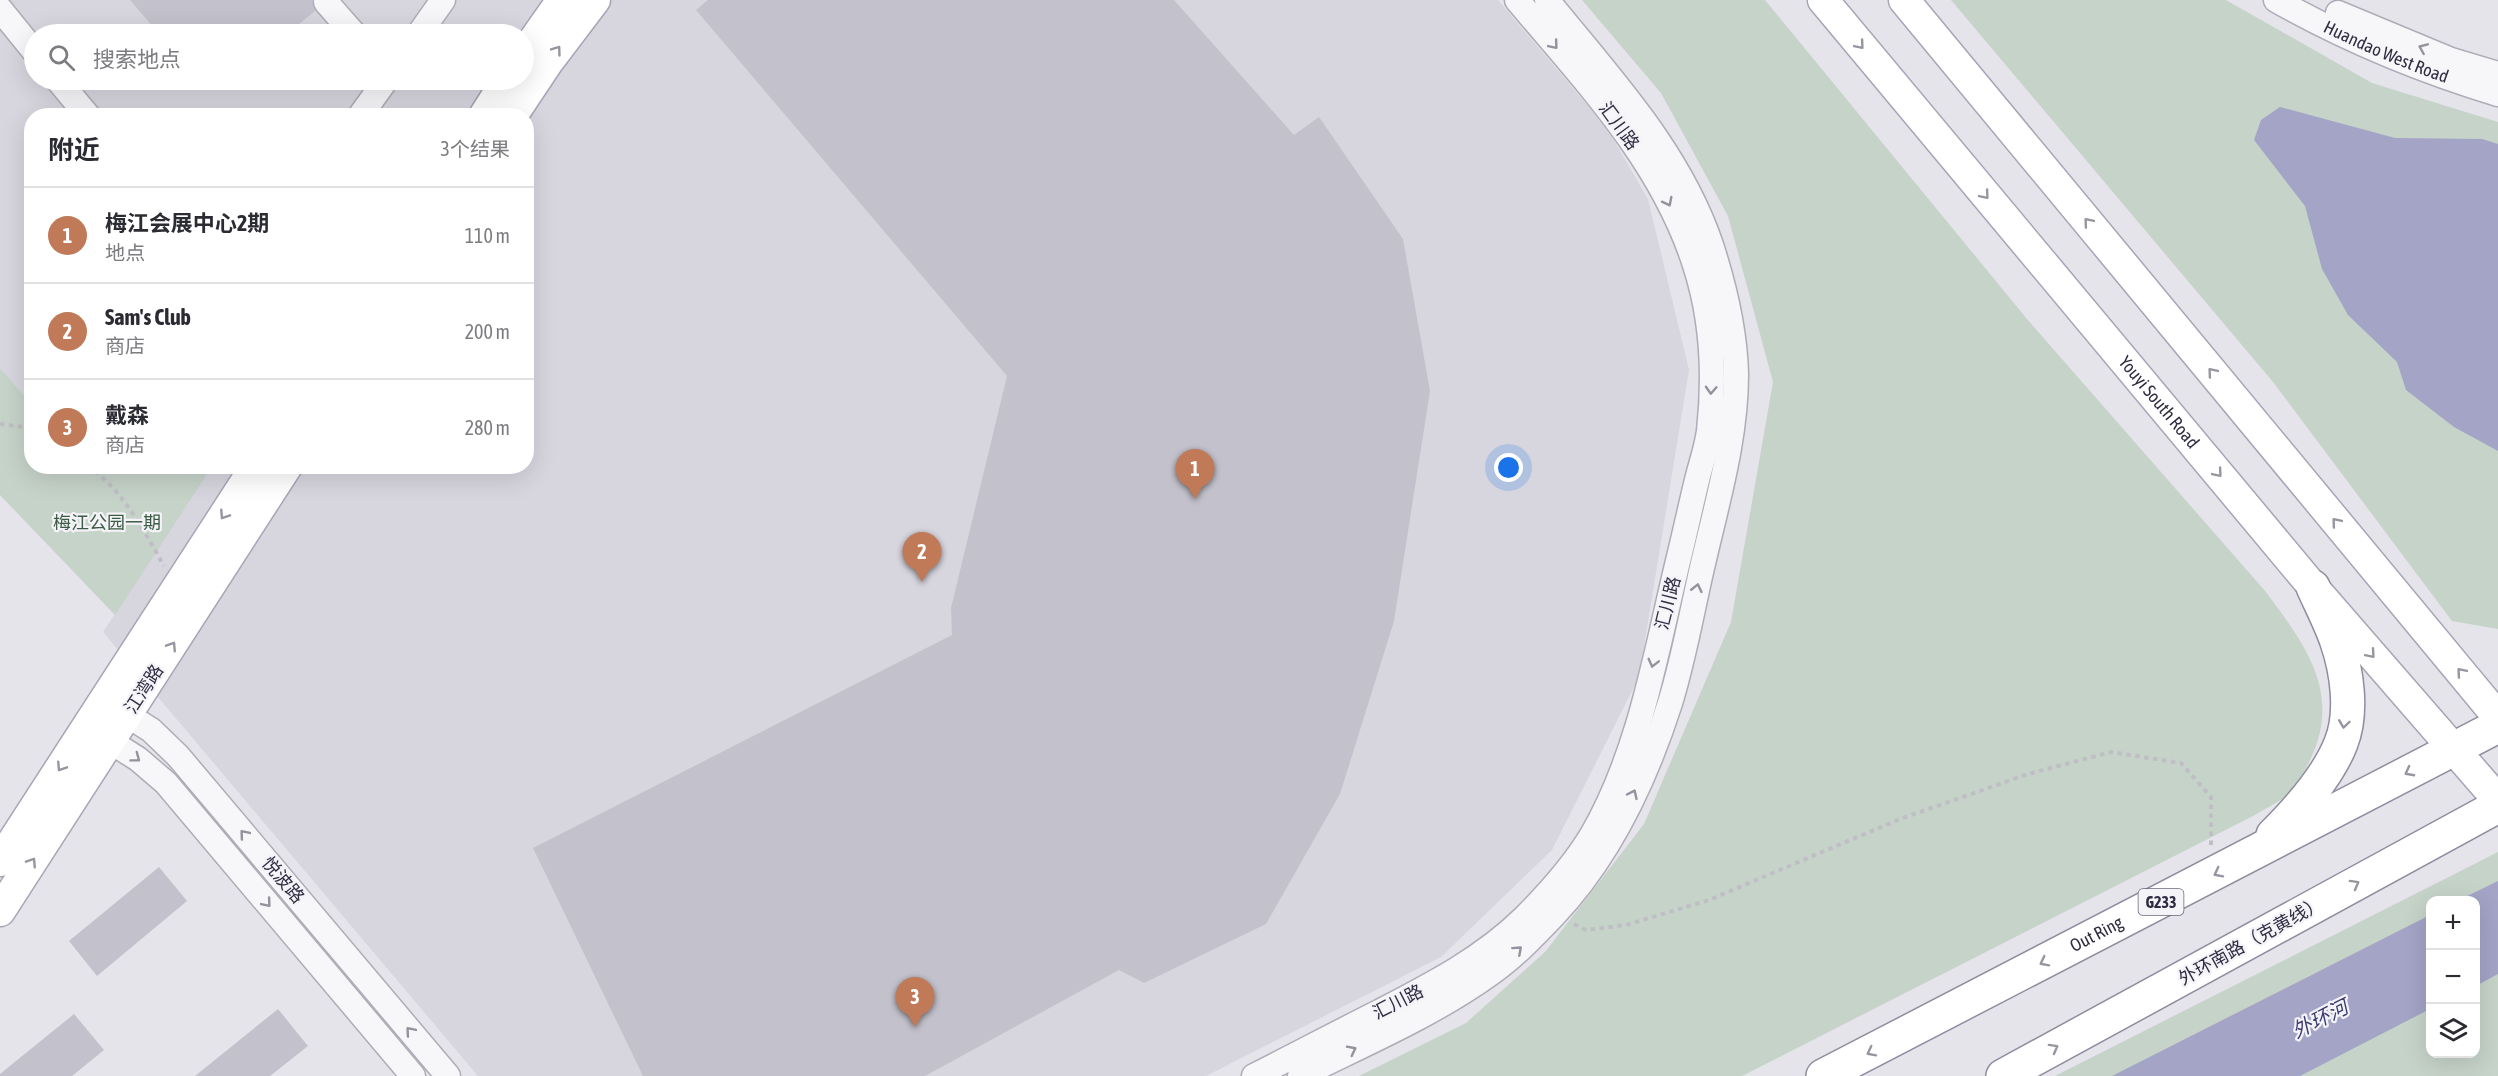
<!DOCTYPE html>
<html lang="zh">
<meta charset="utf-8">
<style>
:root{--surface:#fff;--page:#f2f2f3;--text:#2b2b33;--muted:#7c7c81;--line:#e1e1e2;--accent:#c07a58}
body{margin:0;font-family:"Asap Condensed","Noto Sans SC",sans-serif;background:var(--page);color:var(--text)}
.controls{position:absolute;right:18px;bottom:18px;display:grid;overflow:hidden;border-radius:12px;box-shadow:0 6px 24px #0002}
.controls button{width:54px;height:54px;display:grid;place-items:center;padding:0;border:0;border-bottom:2px solid var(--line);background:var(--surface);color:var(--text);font:30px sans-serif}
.you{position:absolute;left:1509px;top:468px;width:21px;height:21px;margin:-15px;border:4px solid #fff;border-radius:50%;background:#1a73e8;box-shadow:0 0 0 9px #1a73e833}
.badge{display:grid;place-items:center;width:39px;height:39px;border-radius:50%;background:var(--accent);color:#fff;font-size:20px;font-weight:700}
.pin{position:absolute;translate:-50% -50px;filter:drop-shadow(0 2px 3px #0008)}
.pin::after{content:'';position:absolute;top:32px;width:21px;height:18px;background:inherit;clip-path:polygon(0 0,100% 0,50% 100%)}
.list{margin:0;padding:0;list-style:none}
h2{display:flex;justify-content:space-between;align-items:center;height:78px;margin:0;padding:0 24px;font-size:26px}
h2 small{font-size:20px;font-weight:400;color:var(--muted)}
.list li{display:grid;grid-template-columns:39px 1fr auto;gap:18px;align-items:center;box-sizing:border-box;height:96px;padding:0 24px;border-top:2px solid var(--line)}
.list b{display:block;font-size:22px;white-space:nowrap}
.list p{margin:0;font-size:20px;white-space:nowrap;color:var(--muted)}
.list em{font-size:20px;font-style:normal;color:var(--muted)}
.icon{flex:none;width:33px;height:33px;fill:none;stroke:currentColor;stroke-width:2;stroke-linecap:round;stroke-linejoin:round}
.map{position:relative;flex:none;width:2498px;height:1076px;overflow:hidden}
.search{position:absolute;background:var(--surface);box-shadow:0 6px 24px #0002;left:24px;top:24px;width:510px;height:66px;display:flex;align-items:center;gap:15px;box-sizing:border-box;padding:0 21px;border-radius:33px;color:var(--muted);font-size:22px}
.panel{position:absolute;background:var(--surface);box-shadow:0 6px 24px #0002;left:24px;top:108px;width:510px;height:366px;border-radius:24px}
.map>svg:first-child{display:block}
</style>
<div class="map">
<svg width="2498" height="1076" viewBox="0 0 2498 1076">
<rect width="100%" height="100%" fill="#e4e4ea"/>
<path fill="#d7d6df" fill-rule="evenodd" d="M0,0h1498l108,127 42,72 41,171 -50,307 -87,173 -111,107 -235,119h-728l-375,-444 109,-165 314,-1v-350h-494l-1,287 -31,-35zM34,34h490v46h-490z"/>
<g fill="#c6d3c9" fill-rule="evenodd">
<path d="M1582,0h183l262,319 239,273c40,54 78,103 42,172 -4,8 -8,22 -15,28 -12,9 -27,16 -40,24l-511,260h-383l107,-53 79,-71 99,-128 87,-202 42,-240 -45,-166 -67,-123z"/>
<polygon points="1951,0 2226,0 2372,83 2498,122 2498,629 2452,621 2273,382"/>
<polygon points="0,368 31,403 32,466 212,467 115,615 0,495"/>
<path d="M2498,852v224h-443zM2430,900h46v154h-46z"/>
</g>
<g fill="#a3a4c6">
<polygon points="2280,107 2395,138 2482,139 2498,144 2498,451 2454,427 2406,390 2397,362 2348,315 2322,269 2305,206 2254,140 2261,120"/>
<polygon points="2498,881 2498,974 2476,986 2476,900 2459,900"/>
<polygon points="2430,915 2430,1009 2300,1076 2112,1076"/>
</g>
<g fill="#c3c2cc">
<polygon points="130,0 312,0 315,11 287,34 159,34"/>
<polygon points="708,0 1174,0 1294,135 1319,117 1403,239 1430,391 1394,621 1340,794 1266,924 1144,983 1119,970 925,1076 643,1076 533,848 952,635 951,608 1007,376 696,10"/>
<polygon points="159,867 187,901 97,976 69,941"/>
<polygon points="278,1009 308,1046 270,1076 195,1076"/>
<polygon points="74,1014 104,1050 72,1076 0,1076 0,1074"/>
</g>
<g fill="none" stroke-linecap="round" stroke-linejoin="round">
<g stroke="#aeadb7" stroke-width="27">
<g id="minor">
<path id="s1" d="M2276,0c69,39 146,71 222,94"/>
<polyline points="326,2 354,34"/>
<polyline points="0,9 34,51"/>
<polyline points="2338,13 2451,60 2498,74"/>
<polyline points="419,34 443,0"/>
<polyline points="58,80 88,116"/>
<polyline points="360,116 386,80"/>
<polyline points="113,706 151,730 178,756 448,1076"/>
<polyline points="94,731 138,759 166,783 413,1076"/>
<path d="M1254,1076c42,-21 83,-43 125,-64 52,-27 103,-53 145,-94 25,-25 50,-53 68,-83 48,-83 64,-183 86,-274 7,-28 13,-57 20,-85 4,-15 9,-30 11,-45 6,-55 3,-114 -14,-166 -33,-104 -110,-184 -178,-265"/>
<path d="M1300,1076c64,-32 133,-61 191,-103 23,-16 44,-38 63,-58 55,-58 92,-137 116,-212 15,-48 23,-99 35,-148 14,-60 31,-118 31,-181 -1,-42 -12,-89 -25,-129 -32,-95 -102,-168 -164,-245"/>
</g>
</g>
<g stroke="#a6a5b5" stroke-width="33">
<g id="major">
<path id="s2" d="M1823,0l490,587 185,213"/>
<polyline points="1904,0 2498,717"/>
<polyline points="524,54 562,0"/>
<polyline points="484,116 507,80"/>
<polyline points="512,116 548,62 595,0"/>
<polyline points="0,861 256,466"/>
<polyline points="0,911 287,466"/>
</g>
</g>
<g stroke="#8e8d9f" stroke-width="36">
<g id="highway">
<path d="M2273,835c25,-25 55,-58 68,-92 12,-30 6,-72 -4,-101 -6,-18 -16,-37 -24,-55"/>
<path id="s3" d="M1823,1076l675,-350"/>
<polyline points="2003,1076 2498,806"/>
</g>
</g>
<g stroke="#bfbec5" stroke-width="4" stroke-dasharray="4.5 4.5" stroke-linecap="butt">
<polyline points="0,424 32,428"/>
<path d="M88,466c35,24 56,65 76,100"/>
<polyline points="1574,924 1586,930 1626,925 1709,900 1900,819 2028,774 2111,752 2181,763 2211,797 2211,846"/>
</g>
<use href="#minor" stroke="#f7f6f9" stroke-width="24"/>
<use href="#major" stroke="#fff" stroke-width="30"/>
<use href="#highway" stroke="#fff" stroke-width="33"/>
</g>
<defs><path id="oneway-chevron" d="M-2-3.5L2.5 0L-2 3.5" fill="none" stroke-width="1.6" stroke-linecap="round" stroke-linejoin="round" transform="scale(1.5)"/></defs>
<g stroke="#93929d">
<use href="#oneway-chevron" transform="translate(1554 45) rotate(50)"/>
<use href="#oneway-chevron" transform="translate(2423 48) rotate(-157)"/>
<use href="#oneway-chevron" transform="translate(1668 202) rotate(63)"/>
<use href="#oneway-chevron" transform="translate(1711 390) rotate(93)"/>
<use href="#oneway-chevron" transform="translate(1697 588) rotate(-77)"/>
<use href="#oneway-chevron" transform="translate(1653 663) rotate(104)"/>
<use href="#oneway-chevron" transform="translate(136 758) rotate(37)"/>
<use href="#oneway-chevron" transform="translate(1633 794) rotate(-65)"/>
<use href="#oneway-chevron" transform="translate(244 834) rotate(-130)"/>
<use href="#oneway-chevron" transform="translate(267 903) rotate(50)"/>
<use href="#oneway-chevron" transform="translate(1518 950) rotate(-42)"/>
<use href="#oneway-chevron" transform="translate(410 1031) rotate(-130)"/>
<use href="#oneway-chevron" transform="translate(1352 1050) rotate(-27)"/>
</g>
<g stroke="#9796a0">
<use href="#oneway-chevron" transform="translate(1860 45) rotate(50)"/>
<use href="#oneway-chevron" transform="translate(557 50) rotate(-54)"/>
<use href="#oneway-chevron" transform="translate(1985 195) rotate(50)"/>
<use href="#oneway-chevron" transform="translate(2088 222) rotate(-130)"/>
<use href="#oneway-chevron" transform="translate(2212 372) rotate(-130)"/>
<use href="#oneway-chevron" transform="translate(2218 473) rotate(50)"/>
<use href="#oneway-chevron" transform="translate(224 515) rotate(123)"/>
<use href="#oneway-chevron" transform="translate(2336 522) rotate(-130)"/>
<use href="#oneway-chevron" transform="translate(172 646) rotate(-57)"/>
<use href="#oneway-chevron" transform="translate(2371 654) rotate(49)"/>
<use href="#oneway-chevron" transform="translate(2461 672) rotate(-130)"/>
<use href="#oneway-chevron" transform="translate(2344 724) rotate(98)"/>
<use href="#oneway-chevron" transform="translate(61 767) rotate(123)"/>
<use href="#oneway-chevron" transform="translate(2409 772) rotate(152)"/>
<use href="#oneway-chevron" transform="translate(32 862) rotate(-57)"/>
<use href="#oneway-chevron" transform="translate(2218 873) rotate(153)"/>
<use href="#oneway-chevron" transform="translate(2355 884) rotate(-29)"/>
<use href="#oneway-chevron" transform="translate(2044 962) rotate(153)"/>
<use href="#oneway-chevron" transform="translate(2054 1048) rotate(-29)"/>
<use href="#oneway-chevron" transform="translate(1871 1052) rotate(153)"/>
</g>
<g text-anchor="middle" stroke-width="4.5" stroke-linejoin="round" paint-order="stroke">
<rect fill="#f4f3f8" stroke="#6a6878" stroke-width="1.5" x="2138.5" y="889" width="45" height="26" rx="4.5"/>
<g font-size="16" font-weight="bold" fill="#2f2d41">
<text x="2161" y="908">G233</text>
</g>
<g font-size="18" fill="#2f2d41" stroke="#f4f3f8">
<text dy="6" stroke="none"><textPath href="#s1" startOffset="122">Huandao West Road</textPath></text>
<text transform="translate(1619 126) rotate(54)" y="6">汇川路</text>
<text dy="6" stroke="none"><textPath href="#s2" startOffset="524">Youyi South Road</textPath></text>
<text transform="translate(1668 603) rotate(-76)" y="6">汇川路</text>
<text transform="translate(144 689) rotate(-57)" y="6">江湾路</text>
<text transform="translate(283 880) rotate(50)" y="6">悦波路</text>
<text dy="6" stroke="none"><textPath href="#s3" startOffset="308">Out Ring</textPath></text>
<text transform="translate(2251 941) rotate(-29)" y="6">外环南路（克黄线）</text>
<text transform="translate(1398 1002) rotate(-27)" y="6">汇川路</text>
</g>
<g font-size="18" fill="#3c5b45" stroke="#f4f3f8">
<text x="107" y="529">梅江公园一期</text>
</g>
<g font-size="20" font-style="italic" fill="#3d3c70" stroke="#f4f3f8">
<text transform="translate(2320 1019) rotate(-27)" y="7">外环河</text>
</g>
</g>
</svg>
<div class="controls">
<button>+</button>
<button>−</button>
<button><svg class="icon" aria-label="layers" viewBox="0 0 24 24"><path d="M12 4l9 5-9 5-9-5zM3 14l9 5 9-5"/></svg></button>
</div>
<div class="you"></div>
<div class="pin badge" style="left:1195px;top:499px">1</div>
<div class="pin badge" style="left:922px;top:582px">2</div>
<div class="pin badge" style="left:915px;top:1027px">3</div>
<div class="search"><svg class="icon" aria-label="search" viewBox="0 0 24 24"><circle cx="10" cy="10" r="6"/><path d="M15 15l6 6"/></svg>搜索地点</div>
<section class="panel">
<h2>附近<small>3个结果</small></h2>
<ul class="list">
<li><span class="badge">1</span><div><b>梅江会展中心2期</b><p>地点</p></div><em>110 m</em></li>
<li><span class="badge">2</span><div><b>Sam's Club</b><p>商店</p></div><em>200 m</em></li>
<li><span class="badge">3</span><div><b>戴森</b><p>商店</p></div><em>280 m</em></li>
</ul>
</section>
</div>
